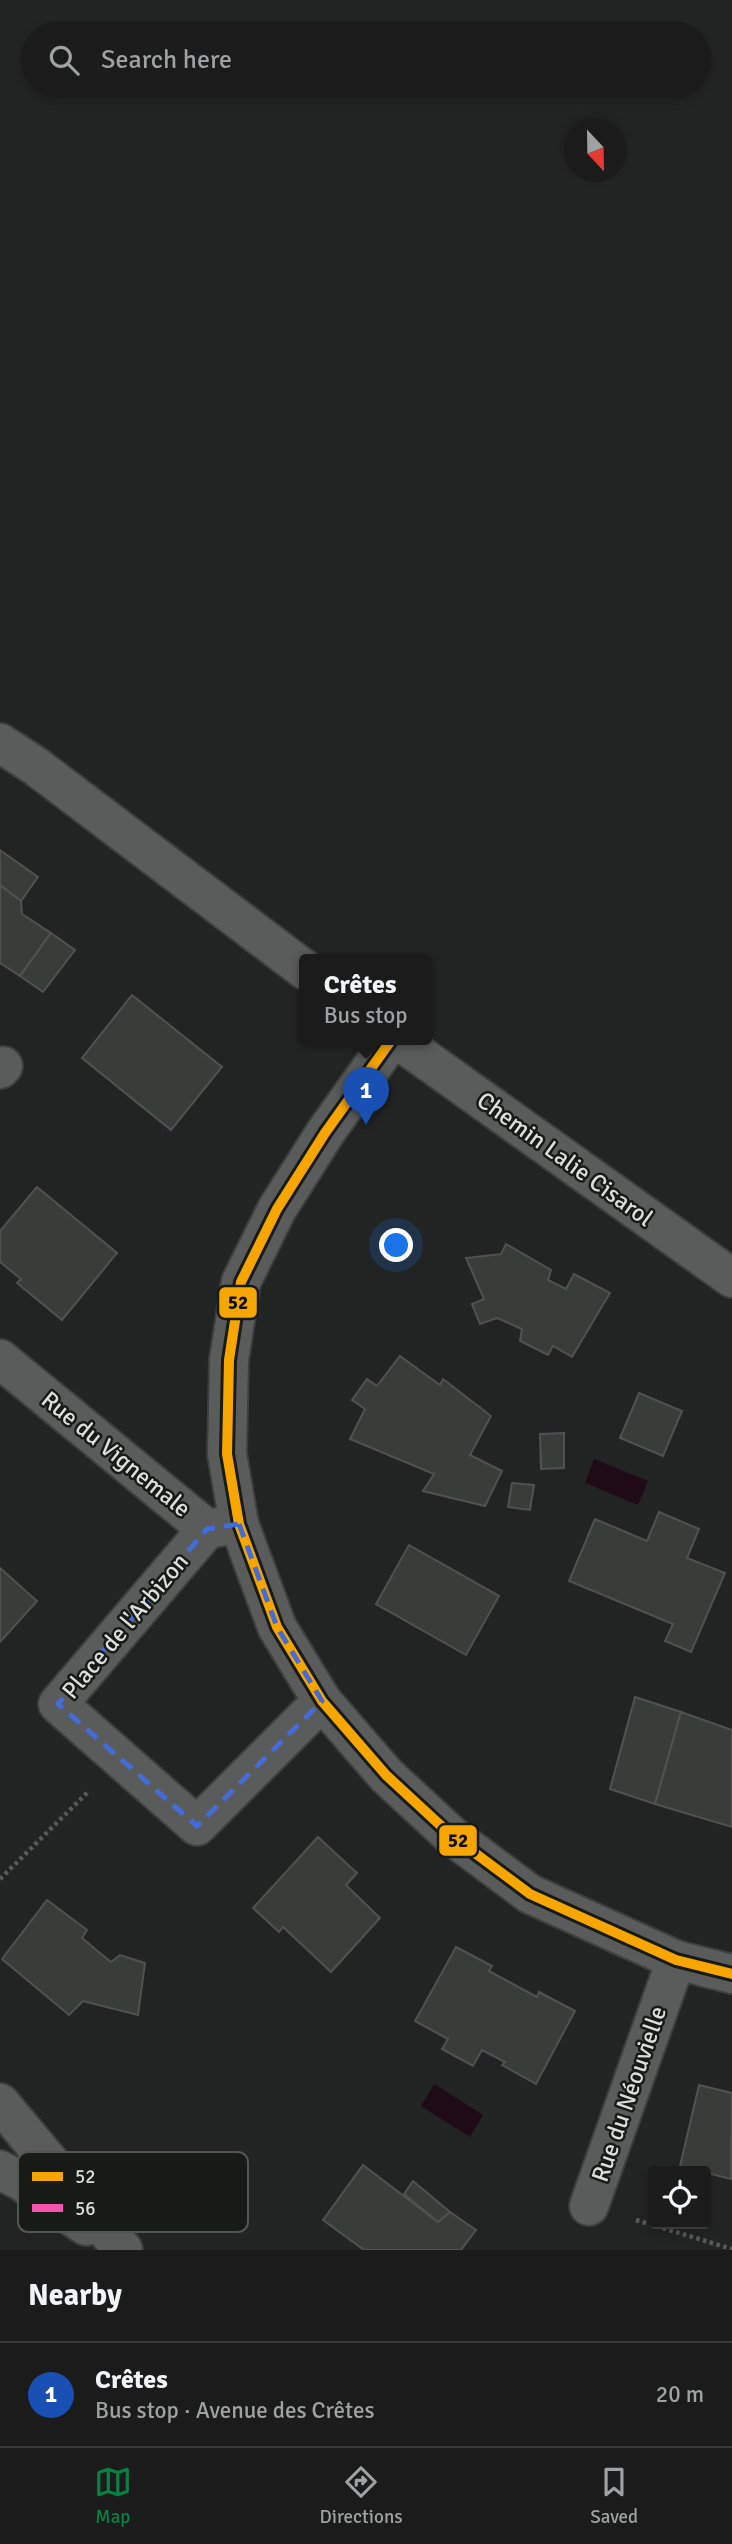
<!DOCTYPE html>
<meta charset="utf-8">
<style>
:root{--surface:#1a1b1a;--page:#232423;--text:#f1f3f6;--muted:#9fa1a2;--line:#383939;--accent:#0b8043}
body{margin:0;font-family:Signika,sans-serif;background:var(--page);color:var(--text)}
.controls{position:absolute;right:21px;bottom:21px;display:grid;overflow:hidden;border-radius:7px;box-shadow:0 4px 10px #0003}
.controls button{width:63px;height:63px;display:grid;place-items:center;padding:0;border:0;border-bottom:2px solid var(--line);background:var(--surface);color:var(--text);font:35px sans-serif}
.compass{position:absolute;left:564px;top:119px;width:63px;height:63px;border-radius:50%;background:var(--surface);box-shadow:0 4px 10px #0003;rotate:158deg}
.you{position:absolute;left:397px;top:1246px;width:24px;height:24px;margin:-18px;border:5px solid #fff;border-radius:50%;background:#1a73e8;box-shadow:0 0 0 10px #1a73e833}
.badge{display:grid;place-items:center;width:46px;height:46px;border-radius:50%;background:var(--accent);color:#fff;font-size:23px;font-weight:700}
.pin{position:absolute;translate:-50% -58px;filter:drop-shadow(0 2px 4px #0008)}
.pin::after{content:'';position:absolute;top:37px;width:24px;height:21px;background:inherit;clip-path:polygon(0 0,100% 0,50% 100%)}
.popup{position:absolute;left:299px;top:954px;width:133px;height:91px;box-sizing:border-box;display:grid;place-content:center;border-radius:7px;background:var(--surface);filter:drop-shadow(0 2px 5px #0005);font-size:23px;white-space:nowrap;color:var(--muted)}
.popup b{font-size:26px;color:var(--text)}
.popup::after{content:'';position:absolute;left:50%;top:100%;margin-left:-14px;border:14px solid transparent;border-top-color:var(--surface)}
.list{margin:0;padding:0;list-style:none}
h2{display:flex;justify-content:space-between;align-items:center;height:91px;margin:0;padding:0 28px;font-size:30px}
h2 small{font-size:23px;font-weight:400;color:var(--muted)}
.list li{display:grid;grid-template-columns:46px 1fr auto;gap:21px;align-items:center;box-sizing:border-box;height:105px;padding:0 28px;border-top:2px solid var(--line)}
.list b{display:block;font-size:26px;white-space:nowrap}
.list p{margin:0;font-size:23px;white-space:nowrap;color:var(--muted)}
.list em{font-size:23px;font-style:normal;color:var(--muted)}
.icon{flex:none;width:38px;height:38px;fill:none;stroke:currentColor;stroke-width:2;stroke-linecap:round;stroke-linejoin:round}
.map{position:relative;flex:none;width:732px;height:2250px;overflow:hidden}
.search{position:absolute;background:var(--surface);box-shadow:0 4px 10px #0003;left:21px;right:21px;top:21px;height:77px;display:flex;align-items:center;gap:18px;box-sizing:border-box;padding:0 24px;border-radius:38px;color:var(--muted);font-size:26px}
.sheet{height:196px;background:var(--surface)}
nav{display:flex;justify-content:space-around;align-items:center;box-sizing:border-box;height:98px;border-top:2px solid var(--line);background:var(--surface);font-size:19px;color:var(--muted)}
nav a{display:grid;justify-items:center;gap:4px}
nav .on{color:var(--accent)}
.map>svg:first-child{display:block}
</style>
<div class="map">
<svg width="732" height="2250" viewBox="0 0 732 2250">
<rect width="100%" height="100%" fill="#222423"/>
<g fill="#1f0b18">
<polygon points="594,1459 648,1481 638,1505 585,1483"/>
<polygon points="434,2084 483,2115 470,2137 421,2106"/>
</g>
<g fill="#383d3a" stroke="#505251" stroke-width="2">
<polygon points="0,850 38,877 21,901 0,885"/>
<polygon points="0,885 21,901 22,914 51,933 20,976 0,963"/>
<polygon points="51,933 75,950 43,992 20,976"/>
<polygon points="132,995 222,1067 171,1130 82,1058"/>
<polygon points="37,1187 117,1253 62,1320 17,1283 21,1279 0,1262 0,1231"/>
<polygon points="506,1244 551,1270 548,1280 566,1289 574,1274 610,1293 572,1357 553,1346 548,1355 520,1341 522,1329 497,1318 480,1324 472,1304 484,1299 466,1258 501,1254"/>
<polygon points="400,1356 440,1385 443,1379 491,1416 470,1455 502,1471 485,1506 423,1491 434,1474 350,1439 365,1409 352,1400 367,1379 377,1386"/>
<polygon points="639,1393 682,1411 663,1456 620,1438"/>
<polygon points="564,1433 564,1468 541,1469 540,1434"/>
<polygon points="512,1483 534,1485 530,1510 508,1507"/>
<polygon points="659,1512 699,1529 687,1558 725,1573 691,1652 665,1641 673,1624 569,1581 595,1519 647,1541"/>
<polygon points="409,1545 499,1596 466,1655 376,1604"/>
<polygon points="0,1568 37,1601 0,1642"/>
<polygon points="635,1697 681,1712 655,1804 610,1789"/>
<polygon points="681,1712 732,1730 732,1827 655,1804"/>
<polygon points="318,1837 357,1873 346,1885 380,1918 331,1972 283,1927 279,1932 253,1908"/>
<polygon points="47,1900 87,1930 82,1938 111,1962 120,1955 145,1963 138,2015 83,2001 69,2015 2,1959"/>
<polygon points="456,1947 492,1966 489,1971 537,1997 539,1992 575,2011 536,2084 502,2065 505,2062 482,2050 473,2066 442,2049 448,2039 415,2021"/>
<polygon points="699,2085 732,2093 731,2179 680,2166"/>
<polygon points="363,2165 438,2222 450,2212 476,2230 461,2250 364,2250 323,2220"/>
<polygon points="413,2181 450,2212 438,2222 404,2194"/>
</g>
<g fill="none" stroke-linecap="round" stroke-linejoin="round">
<g stroke="#3d3f3e" stroke-width="42">
<g id="minor">
<polyline points="0,743 34,765 305,970"/>
<polyline points="392,1039 325,1133 277,1209 241,1282 229,1360 227,1454 239,1524 277,1627 322,1701 386,1775 452,1836 530,1894 676,1960 732,1974"/>
<polyline points="397,1039 732,1278"/>
<polyline points="0,1069 3,1066"/>
<polyline points="0,1359 207,1529 231,1525"/>
<polyline points="207,1529 58,1704 197,1826 322,1701"/>
<polyline points="0,2103 123,2250"/>
<polyline points="0,2170 21,2181 86,2226"/>
<polyline points="589,2206 676,1960"/>
</g>
</g>
<g stroke="#585a59" stroke-width="4.5" stroke-dasharray="3.5 3.5" stroke-linecap="butt">
<polyline points="0,1879 88,1792"/>
<polyline points="636,2220 732,2249"/>
</g>
<use href="#minor" stroke="#5a5c5b" stroke-width="38"/>
<g stroke="#171b18" stroke-width="16">
<polyline id="bus-1" points="392,1039 325,1133 277,1209 241,1282 229,1360 227,1454 239,1524 277,1627 322,1701 386,1775 452,1836 530,1894 676,1960 732,1974"/>
</g>
<use href="#bus-1" stroke="#f7a600" stroke-width="10"/>
</g>
<path fill="none" stroke="#436bd9" stroke-width="5" stroke-dasharray="14 9" stroke-linejoin="round" d="M239,1524l38,103 45,74 -125,125 -139,-122 149,-175z"/>
<g text-anchor="middle" stroke-width="5" stroke-linejoin="round" paint-order="stroke">
<g font-size="24" fill="#dcdedc" stroke="#171b18">
<text transform="translate(565 1159) rotate(36)" y="8">Chemin Lalie Cisarol</text>
<text transform="translate(116 1454) rotate(39)" y="8">Rue du Vignemale</text>
<text transform="translate(125 1626) rotate(-50)" y="8">Place de l'Arbizon</text>
<text transform="translate(629 2094) rotate(-71)" y="8">Rue du Néouvielle</text>
</g>
</g>
<rect x="18" y="2152" width="230" height="80" rx="10" fill="#171b18" stroke="#525653" stroke-width="2"/>
<rect x="32" y="2172" width="31" height="9" fill="#f7a600"/>
<rect x="32" y="2204" width="31" height="8" fill="#f653ac"/>
<g font-size="19" fill="#dcdedc">
<text x="75" y="2183">52</text>
<text x="75" y="2215">56</text>
</g>
<g stroke="#171b18" stroke-width="2.5">
<rect x="218" y="1286" width="40" height="33" rx="7" fill="#f7a600"/>
<rect x="438" y="1824" width="40" height="33" rx="7" fill="#f7a600"/>
</g>
<g font-size="19" text-anchor="middle" font-weight="bold" fill="#111">
<text x="238" y="1309">52</text>
<text x="458" y="1847">52</text>
</g>
</svg>
<div class="controls">
<button><svg class="icon" aria-label="locate" viewBox="0 0 24 24"><circle cx="12" cy="12" r="6"/><path d="M12 2v4M12 18v4M2 12h4M18 12h4"/></svg></button>
</div>
<svg class="compass" viewBox="-18 -18 36 36"><path d="M0-13l5 13h-10z" fill="#e53935"/><path d="M0 13l5-13h-10z" fill="#9fa1a2"/></svg>
<div class="you"></div>
<div class="pin badge" style="left:366px;top:1125px;background:#1a4fb4">1</div>
<div class="popup"><b>Crêtes</b>Bus stop</div>
<div class="search"><svg class="icon" aria-label="search" viewBox="0 0 24 24"><circle cx="10" cy="10" r="6"/><path d="M15 15l6 6"/></svg>Search here</div>
</div>
<section class="sheet">
<h2>Nearby<small></small></h2>
<ul class="list">
<li><span class="badge" style="background:#1a4fb4">1</span><div><b>Crêtes</b><p>Bus stop · Avenue des Crêtes</p></div><em>20 m</em></li>
</ul>
</section>
<nav>
<a class="on"><svg class="icon" aria-label="map" viewBox="0 0 24 24"><path d="M3 6l6-2 6 2 6-2v14l-6 2-6-2-6 2zM9 4v14M15 6v14"/></svg>Map</a>
<a><svg class="icon" aria-label="directions" viewBox="0 0 24 24"><path d="M12 3l9 9-9 9-9-9zM9 14v-3h6M13 9l2 2-2 2"/></svg>Directions</a>
<a><svg class="icon" aria-label="saved" viewBox="0 0 24 24"><path d="M7 4h10v16l-5-4-5 4z"/></svg>Saved</a>
</nav>
